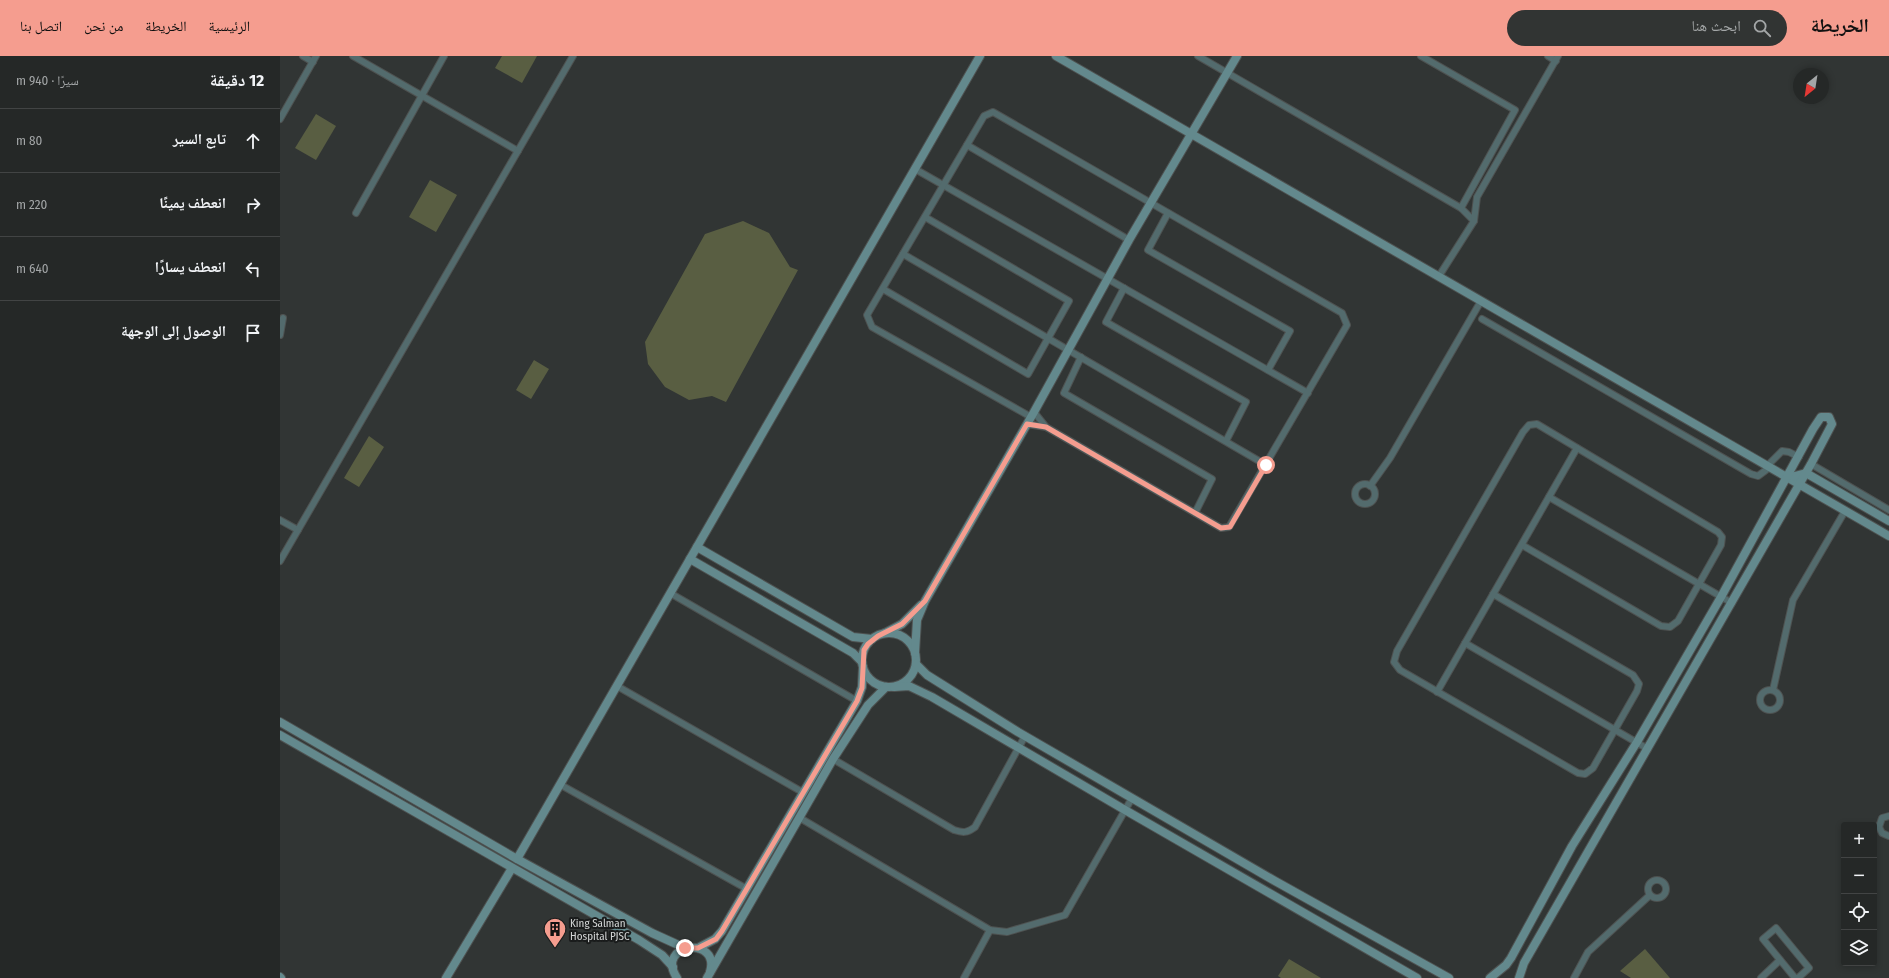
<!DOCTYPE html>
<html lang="ar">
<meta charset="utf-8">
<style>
:root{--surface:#252827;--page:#313433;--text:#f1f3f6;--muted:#a3a6a7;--line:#424444;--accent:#f59d8f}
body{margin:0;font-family:"Fira Sans Condensed","Noto Naskh Arabic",sans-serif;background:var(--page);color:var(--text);direction:rtl}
.controls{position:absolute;right:12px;bottom:12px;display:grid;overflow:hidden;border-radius:4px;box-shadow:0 2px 6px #0003}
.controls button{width:36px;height:36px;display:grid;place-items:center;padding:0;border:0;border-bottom:1px solid var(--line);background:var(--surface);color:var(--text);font:20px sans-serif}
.compass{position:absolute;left:1513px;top:12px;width:36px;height:36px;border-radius:50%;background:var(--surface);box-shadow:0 2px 6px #0003;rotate:210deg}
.stop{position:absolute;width:12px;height:12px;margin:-9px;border:3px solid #f59d8f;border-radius:50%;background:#fff}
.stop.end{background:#f59d8f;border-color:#fff;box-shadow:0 1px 4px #0008}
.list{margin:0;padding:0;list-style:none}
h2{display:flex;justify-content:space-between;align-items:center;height:52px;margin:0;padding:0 16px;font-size:17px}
h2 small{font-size:13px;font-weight:400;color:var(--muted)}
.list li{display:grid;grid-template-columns:26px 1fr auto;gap:12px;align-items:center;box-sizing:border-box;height:64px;padding:0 16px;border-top:1px solid var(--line)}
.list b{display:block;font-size:15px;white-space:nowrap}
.list em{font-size:13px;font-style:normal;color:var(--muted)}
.icon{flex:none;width:22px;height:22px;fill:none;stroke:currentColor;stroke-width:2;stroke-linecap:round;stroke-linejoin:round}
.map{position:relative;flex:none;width:1609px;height:922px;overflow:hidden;direction:ltr}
header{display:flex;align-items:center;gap:24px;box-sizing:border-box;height:56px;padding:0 20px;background:var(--accent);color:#111}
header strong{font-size:19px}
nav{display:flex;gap:22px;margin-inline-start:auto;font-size:14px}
.search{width:280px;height:36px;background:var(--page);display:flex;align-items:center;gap:10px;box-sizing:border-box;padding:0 14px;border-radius:22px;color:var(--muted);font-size:15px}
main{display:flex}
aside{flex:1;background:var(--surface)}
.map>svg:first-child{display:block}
</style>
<header>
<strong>الخريطة</strong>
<div class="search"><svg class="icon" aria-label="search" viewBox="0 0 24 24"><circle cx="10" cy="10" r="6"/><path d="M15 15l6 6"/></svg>ابحث هنا</div>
<nav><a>الرئيسية</a><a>الخريطة</a><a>من نحن</a><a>اتصل بنا</a></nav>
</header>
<main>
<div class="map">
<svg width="1609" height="922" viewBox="0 0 1609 922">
<rect width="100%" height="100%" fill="#313534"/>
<g fill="#595e42">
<polygon points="222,0 257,0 242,27 215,12"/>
<polygon points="36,58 56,70 36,104 15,92"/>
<polygon points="150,124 177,139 156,176 129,161"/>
<polygon points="463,165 489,177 510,211 518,214 446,346 432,340 409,344 385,331 368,308 365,286 425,178"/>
<polygon points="254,304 269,313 251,343 236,334"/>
<polygon points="89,380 104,391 79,431 64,422"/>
<polygon points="1365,893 1390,922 1351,922 1340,915"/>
<polygon points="1009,903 1041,922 1001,922 998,920"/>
</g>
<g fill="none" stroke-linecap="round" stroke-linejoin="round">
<g stroke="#4e5251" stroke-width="8">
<g id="street">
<polyline points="23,0 33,6"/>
<polyline points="73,0 238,95"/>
<polyline points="918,0 1181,152 1194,165"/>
<polyline points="1141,0 1235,54 1181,152"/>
<polyline points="1268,0 1276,5"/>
<polyline points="0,63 36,0"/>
<polyline points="687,89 849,184"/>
<polyline points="635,113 1028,337"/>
<polyline points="76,157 164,0"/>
<polyline points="888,157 868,194 1010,275 988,314"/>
<polyline points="623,198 986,409"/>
<polyline points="1159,220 1194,165 1197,141 1278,0"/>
<polyline points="844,232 826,266 966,346 946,385"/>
<polyline points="603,233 748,318 789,245 645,161"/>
<polyline points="1202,263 1471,418 1478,420 1486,414"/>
<polyline points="0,279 3,262"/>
<polyline points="801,301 784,337 932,423 915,457"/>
<polyline points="754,356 766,371"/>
<polyline points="747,368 766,371 941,472 949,471 1067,269 1062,257 713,56 704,60 587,259 592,271 751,361"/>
<polyline points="1490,407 1502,395 1509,396 1519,401"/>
<polyline points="1531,408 1609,454"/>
<circle cx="1085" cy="438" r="10"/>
<polyline points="1090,430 1110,402 1201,245"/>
<polyline points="1269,441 1452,547"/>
<polyline points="0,464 18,474"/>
<polyline points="0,505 293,0"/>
<polyline points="390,537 577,645"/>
<polyline points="1213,538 1353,619 1359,628 1357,635 1313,712 1305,718 1298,717 1120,614 1114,606 1117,595 1243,376 1249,369 1257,368 1438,476 1442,481 1441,489 1398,565 1390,571 1381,570 1242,489"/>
<polyline points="1185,587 1368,693"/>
<polyline points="337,630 524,737"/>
<circle cx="1490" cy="644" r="10"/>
<polyline points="1493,634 1513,544 1565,455"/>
<polyline points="1157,636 1297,392"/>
<path d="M553,703l121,71c9,3 13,3 21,-3l50,-91"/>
<polyline points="281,729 467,833"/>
<polyline points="1609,760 1602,762 1599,771 1602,777 1609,780"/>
<polyline points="520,762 710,874 727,876 785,859 852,742"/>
<circle cx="1377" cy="833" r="9"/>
<polyline points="684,922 710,874"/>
<polyline points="1294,922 1308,896 1370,839"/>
<polyline points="1481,922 1500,904"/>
<polyline points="1515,922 1483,883 1496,872 1529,912 1518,922"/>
</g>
</g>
<g stroke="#4e5251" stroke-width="10">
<g id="secondary">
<polyline points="776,0 1609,480"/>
<polyline points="1507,422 1526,417 1609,465"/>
<polyline points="417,491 573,581 592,583"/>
<polyline points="410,503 573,597 582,606"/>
<polyline points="605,577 622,568 641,549"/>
<circle cx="609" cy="604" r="27"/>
<polyline points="635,597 637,564 645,545 754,356 849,184 957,0"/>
<polyline points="636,608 647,619 738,676 995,825 1169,922"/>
<polyline points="614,631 629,630 652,641 845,754 1137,922"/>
<polyline points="0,666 237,803 372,877 405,892"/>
<polyline points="0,679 359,884 382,899 393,911"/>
<polyline points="237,803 700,0"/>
<polyline points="418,892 435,883 442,875 577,645 582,631 583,611"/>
<polyline points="0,921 1,922"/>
<polyline points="166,922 232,812"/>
<path d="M397,922c-23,-35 44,-43 33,-6"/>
<polyline points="427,922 553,703 588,649 606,631"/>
<polyline points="1210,922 1226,909 1231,902 1292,790 1357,686 1441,541 1533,373 1541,361 1549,361 1552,368 1531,408 1244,907 1239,922"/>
</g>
</g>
<use href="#street" stroke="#536b6d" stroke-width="6"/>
<use href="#secondary" stroke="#63898d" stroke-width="8"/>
</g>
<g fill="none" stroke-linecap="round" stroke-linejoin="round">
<polyline stroke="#f59d8f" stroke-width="5" points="405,892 418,892 436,883 442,875 577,645 582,632 584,594 588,588 598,580 622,568 645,545 747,368 766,371 941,472 950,471 986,409"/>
</g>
<defs>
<g id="building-pin" transform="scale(1.15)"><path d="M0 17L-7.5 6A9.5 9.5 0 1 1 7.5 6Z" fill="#f59d8f" stroke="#1a1c1c"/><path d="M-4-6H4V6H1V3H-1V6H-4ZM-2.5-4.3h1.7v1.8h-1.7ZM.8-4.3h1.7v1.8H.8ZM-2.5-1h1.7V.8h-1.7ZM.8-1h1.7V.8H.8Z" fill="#111"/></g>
</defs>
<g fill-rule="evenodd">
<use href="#building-pin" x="275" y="873"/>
</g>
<g text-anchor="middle" stroke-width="4" stroke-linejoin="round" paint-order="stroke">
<g font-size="11" fill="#d4d6d6" stroke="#1a1c1c" text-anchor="start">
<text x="290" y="871">King Salman<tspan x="290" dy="13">Hospital PJSC</tspan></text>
</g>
</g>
</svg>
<div class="controls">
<button>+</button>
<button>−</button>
<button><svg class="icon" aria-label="locate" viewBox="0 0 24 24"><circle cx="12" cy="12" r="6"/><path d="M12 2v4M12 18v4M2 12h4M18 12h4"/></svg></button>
<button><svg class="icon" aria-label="layers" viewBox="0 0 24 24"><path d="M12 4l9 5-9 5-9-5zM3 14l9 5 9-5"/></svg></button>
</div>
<svg class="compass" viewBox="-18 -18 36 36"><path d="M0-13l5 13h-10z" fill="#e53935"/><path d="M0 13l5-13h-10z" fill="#a3a6a7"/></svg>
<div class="stop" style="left:986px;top:409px"></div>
<div class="stop end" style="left:405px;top:892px"></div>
</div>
<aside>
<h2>12 دقيقة<small>سيرًا · 940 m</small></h2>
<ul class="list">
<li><svg class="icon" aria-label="ahead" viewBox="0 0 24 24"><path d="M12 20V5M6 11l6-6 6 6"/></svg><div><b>تابع السير</b></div><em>80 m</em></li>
<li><svg class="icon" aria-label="right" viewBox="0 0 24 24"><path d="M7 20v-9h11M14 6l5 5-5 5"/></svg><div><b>انعطف يمينًا</b></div><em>220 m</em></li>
<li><svg class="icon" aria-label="left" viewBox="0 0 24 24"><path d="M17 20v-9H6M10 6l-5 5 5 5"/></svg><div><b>انعطف يسارًا</b></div><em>640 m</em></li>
<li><svg class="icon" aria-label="arrive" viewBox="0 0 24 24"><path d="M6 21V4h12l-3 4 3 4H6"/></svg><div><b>الوصول إلى الوجهة</b></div></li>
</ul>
</aside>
</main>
